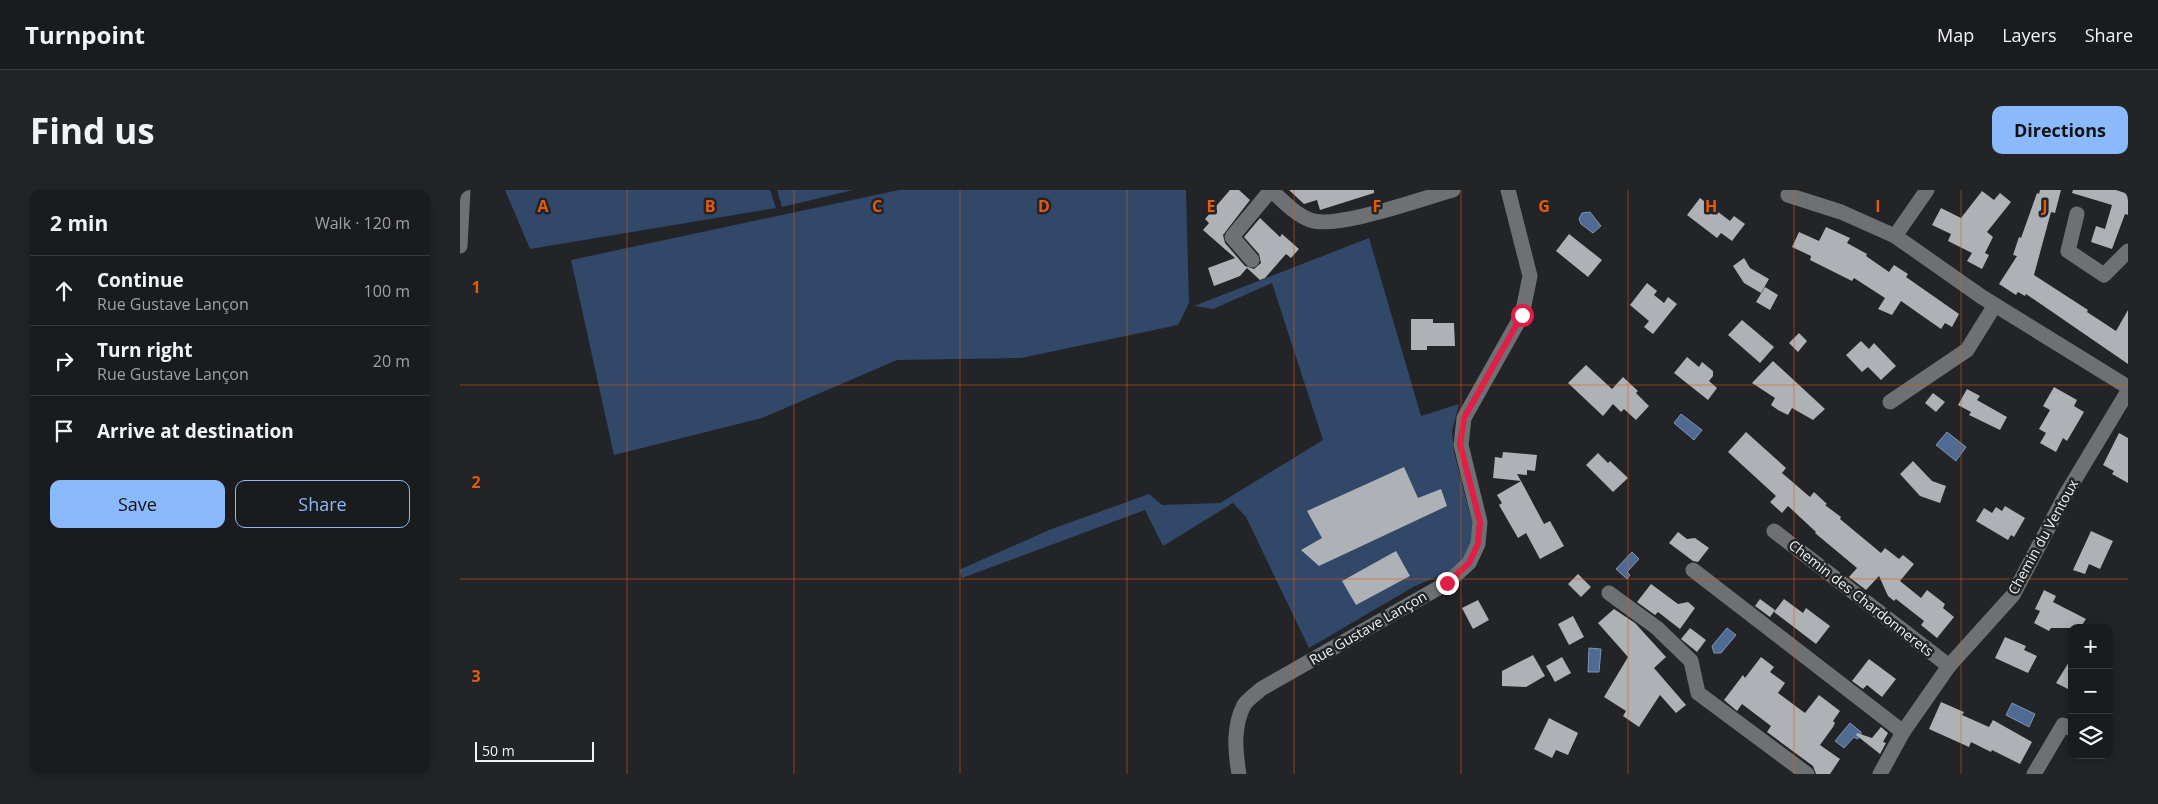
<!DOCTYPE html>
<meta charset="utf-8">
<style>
:root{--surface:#1a1b1d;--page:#232426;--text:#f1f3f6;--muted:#9fa1a4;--line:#38393b;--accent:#8bbafc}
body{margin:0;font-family:"Open Sans",sans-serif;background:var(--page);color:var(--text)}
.controls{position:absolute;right:15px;bottom:15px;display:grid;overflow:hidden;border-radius:10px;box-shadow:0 2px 12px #0003}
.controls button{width:45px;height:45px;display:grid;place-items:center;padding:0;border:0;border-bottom:1px solid var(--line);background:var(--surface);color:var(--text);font:25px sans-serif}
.scale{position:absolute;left:15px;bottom:12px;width:119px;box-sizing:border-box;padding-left:5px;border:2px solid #f0f2f4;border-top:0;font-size:14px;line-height:18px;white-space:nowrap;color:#f0f2f4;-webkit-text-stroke:4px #222427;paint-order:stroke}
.stop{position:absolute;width:15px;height:15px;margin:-11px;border:4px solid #e11d48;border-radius:50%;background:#fff}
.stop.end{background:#e11d48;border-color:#fff;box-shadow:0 1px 5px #0008}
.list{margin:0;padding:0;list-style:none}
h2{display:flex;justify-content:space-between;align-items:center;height:65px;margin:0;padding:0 20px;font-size:21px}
h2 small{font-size:16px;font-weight:400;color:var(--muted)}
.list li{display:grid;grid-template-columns:32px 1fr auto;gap:15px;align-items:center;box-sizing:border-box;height:70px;padding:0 20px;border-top:1px solid var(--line)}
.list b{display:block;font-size:19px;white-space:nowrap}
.list p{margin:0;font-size:16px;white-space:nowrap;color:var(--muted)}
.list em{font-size:16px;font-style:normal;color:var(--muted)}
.actions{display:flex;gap:10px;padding:15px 20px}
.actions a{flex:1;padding:11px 0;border:1px solid var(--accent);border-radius:10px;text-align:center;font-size:18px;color:var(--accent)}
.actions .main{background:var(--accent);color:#111}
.icon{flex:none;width:28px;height:28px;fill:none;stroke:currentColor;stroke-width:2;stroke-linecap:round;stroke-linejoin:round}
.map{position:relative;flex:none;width:1668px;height:584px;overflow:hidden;border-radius:10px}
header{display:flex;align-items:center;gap:30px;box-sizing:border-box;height:70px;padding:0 25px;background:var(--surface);border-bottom:1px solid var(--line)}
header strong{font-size:24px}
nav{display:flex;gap:28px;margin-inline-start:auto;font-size:18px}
.intro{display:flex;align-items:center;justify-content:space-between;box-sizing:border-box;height:120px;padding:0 30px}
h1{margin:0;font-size:35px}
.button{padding:12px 22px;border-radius:10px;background:var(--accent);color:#111;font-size:18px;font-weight:700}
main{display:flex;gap:30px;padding:0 30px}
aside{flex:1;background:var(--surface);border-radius:10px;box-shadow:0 2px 12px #0003}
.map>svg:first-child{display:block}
</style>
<header>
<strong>Turnpoint</strong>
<nav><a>Map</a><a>Layers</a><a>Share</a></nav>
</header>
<div class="intro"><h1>Find us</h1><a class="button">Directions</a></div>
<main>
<aside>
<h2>2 min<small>Walk · 120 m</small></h2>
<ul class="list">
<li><svg class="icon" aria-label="ahead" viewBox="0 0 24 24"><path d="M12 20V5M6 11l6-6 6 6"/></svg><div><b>Continue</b><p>Rue Gustave Lançon</p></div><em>100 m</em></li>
<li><svg class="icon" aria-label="right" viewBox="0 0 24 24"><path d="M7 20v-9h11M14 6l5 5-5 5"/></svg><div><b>Turn right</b><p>Rue Gustave Lançon</p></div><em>20 m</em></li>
<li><svg class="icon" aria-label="arrive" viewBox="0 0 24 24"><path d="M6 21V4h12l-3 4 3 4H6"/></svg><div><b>Arrive at destination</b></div></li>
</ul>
<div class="actions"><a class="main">Save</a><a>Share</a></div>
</aside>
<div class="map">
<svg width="1668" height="584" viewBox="0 0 1668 584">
<rect width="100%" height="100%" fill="#222427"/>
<g fill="#314869">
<polygon points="45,0 310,0 316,18 70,59"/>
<polygon points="317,0 393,0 322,17"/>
<polygon points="439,0 726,0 729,113 718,135 561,168 437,170 302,228 154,265 111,70"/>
<polygon points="909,48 961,226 999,214 992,241 994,262 1015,344 1008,374 955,396 849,458 786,327 773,313 703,356 685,320 502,388 499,380 589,340 689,304 702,315 760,313 863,250 812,93 753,119 734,116"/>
</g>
<g fill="#4f6b93" stroke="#7f94b0">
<polygon points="1130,22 1141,36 1133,43 1121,34 1119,29 1122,23"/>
<polygon points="1221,224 1242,240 1234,250 1214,233"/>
<polygon points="1487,242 1506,257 1496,271 1476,255"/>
<polygon points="1172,362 1179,369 1167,382 1170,385 1167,389 1156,379"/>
<polygon points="1267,438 1276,445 1261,463 1254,463 1252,456"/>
<polygon points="1129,458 1141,459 1139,482 1128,482"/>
<polygon points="1552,513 1575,524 1569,537 1546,525"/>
<polygon points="1390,533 1401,542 1401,546 1397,549 1394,547 1384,558 1375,551"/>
</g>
<g fill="#aeb1b5">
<polygon points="770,0 779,0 790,10 763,45 765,53 785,76 794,79 801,73 799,64 784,47 800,28 820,47 822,44 839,59 831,68 826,64 805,88 800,90 787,78 780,86 754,96 748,78 775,68 743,40 749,33 745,29"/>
<polygon points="829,0 914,0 914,3 860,20 857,10 844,14"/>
<polygon points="1580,0 1601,0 1595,23 1591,22 1574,85 1628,120 1627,122 1656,141 1668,120 1668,174 1566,104 1565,106 1558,102 1556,105 1539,94 1557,66 1553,65 1559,47 1561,48 1577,3 1579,4"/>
<polygon points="1613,0 1656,0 1668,4 1668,25 1665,24 1652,59 1631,52 1636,36 1645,39 1652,15 1612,3"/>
<polygon points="1522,1 1534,10 1540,3 1551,12 1527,42 1533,47 1525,63 1529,65 1522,79 1507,71 1512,63 1488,51 1491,44 1472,35 1481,18 1501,28"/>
<polygon points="1240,8 1270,31 1274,26 1285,34 1272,51 1261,43 1257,48 1227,25"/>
<polygon points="1366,37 1390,48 1387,53 1407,64 1406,66 1429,82 1434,75 1448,84 1446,87 1499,124 1492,137 1485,133 1481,139 1441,111 1432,125 1418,119 1425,108 1394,88 1392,91 1350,70 1351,66 1332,57 1339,42 1359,51"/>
<polygon points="1109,44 1142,70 1128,87 1096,61"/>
<polygon points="1284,68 1290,78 1309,89 1301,103 1284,93 1273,76"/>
<polygon points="1187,93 1197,101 1194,105 1204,113 1208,107 1217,114 1193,144 1184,137 1189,131 1170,115"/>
<polygon points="1305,97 1318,105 1310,120 1296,112"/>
<polygon points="951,129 973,129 973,133 994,133 995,156 967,156 967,160 951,160"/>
<polygon points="1282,130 1314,157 1300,173 1268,145"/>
<polygon points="1339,143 1347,151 1338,162 1329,153"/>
<polygon points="1401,151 1409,159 1414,153 1436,176 1421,190 1408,177 1402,182 1386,165"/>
<polygon points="1227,167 1239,177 1242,172 1253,181 1253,186 1249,191 1257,198 1248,210 1214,183"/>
<polygon points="1313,171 1365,219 1353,230 1332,218 1328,225 1318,220 1311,215 1315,208 1292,193"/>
<polygon points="1126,175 1152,199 1163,187 1178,201 1176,203 1189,216 1176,230 1164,219 1161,222 1153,214 1143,226 1108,193"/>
<polygon points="1594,197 1617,210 1614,216 1624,222 1607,251 1603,248 1596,262 1580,253 1586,243 1579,239 1590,220 1583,216"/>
<polygon points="1507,199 1520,206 1517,210 1547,227 1540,240 1509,225 1511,222 1498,215"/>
<polygon points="1473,203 1485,212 1476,222 1465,213"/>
<polygon points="1286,242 1326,278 1322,283 1350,307 1354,302 1367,314 1365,315 1381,327 1380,329 1421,363 1425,358 1439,369 1443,365 1454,374 1440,391 1461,408 1467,400 1485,414 1483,418 1494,427 1477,448 1461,435 1464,431 1436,409 1434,411 1428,406 1419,386 1406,400 1389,387 1397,378 1355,343 1356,342 1328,316 1322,323 1310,312 1316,306 1268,262"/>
<polygon points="1659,243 1668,248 1668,293 1652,284 1654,281 1643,275"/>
<polygon points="1043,262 1077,265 1075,281 1067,280 1067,285 1057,284 1061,291 1033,288 1035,267 1042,268"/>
<polygon points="1138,263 1148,273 1150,271 1168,288 1153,302 1126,275"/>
<polygon points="1453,271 1472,291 1486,296 1480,313 1460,306 1440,284"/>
<polygon points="944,277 958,308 981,299 987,316 859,376 841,360 862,348 847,321"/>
<polygon points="1061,291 1084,334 1090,331 1104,356 1080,369 1066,343 1058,348 1039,315 1042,313 1037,305"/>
<polygon points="1545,316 1565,328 1554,347 1551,345 1548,350 1516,331 1524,318 1532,323 1536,317 1542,321"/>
<polygon points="1631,341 1653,351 1640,379 1629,374 1625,384 1613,380"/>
<polygon points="1218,342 1227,349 1235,348 1249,358 1238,372 1233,371 1209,353"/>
<polygon points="936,361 950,386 896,415 882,391"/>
<polygon points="1118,384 1131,397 1121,407 1108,394"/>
<polygon points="1191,394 1218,414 1228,412 1235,418 1220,439 1198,422 1195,425 1177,412"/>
<polygon points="1584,400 1596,406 1593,412 1626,429 1620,438 1591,438 1589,441 1574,433 1580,421 1575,419"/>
<polygon points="1300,409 1315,420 1310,427 1295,416"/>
<polygon points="1324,409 1343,423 1346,418 1370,436 1356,454 1314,422"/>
<polygon points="1018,410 1029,430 1013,439 1002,418"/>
<polygon points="1154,419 1175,433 1206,467 1194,478 1226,515 1216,523 1200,505 1179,537 1163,526 1166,521 1144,507 1168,467 1138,433"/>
<polygon points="1113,426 1124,447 1109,455 1098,434"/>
<polygon points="1230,438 1246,450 1237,462 1221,449"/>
<polygon points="1545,447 1566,456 1564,460 1577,466 1568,483 1535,468"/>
<polygon points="1073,465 1085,486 1066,497 1042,496 1042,481"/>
<polygon points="1102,467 1111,483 1095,492 1086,476"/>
<polygon points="1301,467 1314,477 1310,482 1325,493 1318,503 1345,523 1359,505 1380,521 1373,531 1375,533 1373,537 1360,555 1380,569 1370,584 1356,584 1353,576 1307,542 1311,536 1282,514 1277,521 1264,510 1283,485 1285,488"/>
<polygon points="1612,467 1612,501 1596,493"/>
<polygon points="1409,469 1436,489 1422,507 1407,495 1403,499 1392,491"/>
<polygon points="1481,512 1504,522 1502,525 1529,537 1533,530 1572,552 1560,574 1532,560 1531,562 1511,552 1509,557 1469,539"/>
<polygon points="1089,528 1118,543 1108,565 1096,560 1092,568 1074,559"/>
<polygon points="1421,537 1428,543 1423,552 1426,553 1420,564 1396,545 1397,543 1412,548"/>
</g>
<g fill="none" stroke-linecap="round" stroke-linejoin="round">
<g stroke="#6e7174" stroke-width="15">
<path d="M811,0c12,11 24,24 39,30 26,10 113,-22 143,-30"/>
<polyline points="1467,0 1435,46 1522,107 1668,197"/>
<polyline points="1328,5 1381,22 1435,46"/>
<polyline points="1617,24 1608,61 1644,85 1668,61"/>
<polyline points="0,56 3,0"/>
<polyline points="792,70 772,47 811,0"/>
<polyline points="1430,212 1507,160 1535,115"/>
<polyline points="1314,341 1489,476"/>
<polyline points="1233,380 1443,542"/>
<polyline points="1149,403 1197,438 1231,471 1238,503 1347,584"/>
<path d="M779,584c-4,-23 -6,-48 5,-69 4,-6 12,-11 17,-16l186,-106 22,-20 9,-19 2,-22 -19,-77 3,-27 58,-103 8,-39 -22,-86"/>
<polyline points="1420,584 1443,542 1489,476 1553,405 1606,304 1668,201"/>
<polyline points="1574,584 1603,535 1612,539"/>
</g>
</g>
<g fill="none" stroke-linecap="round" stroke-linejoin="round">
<polyline stroke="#e11d48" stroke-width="6" points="987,393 1009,373 1018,354 1020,332 1000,254 1004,228 1062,125"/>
</g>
<path fill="none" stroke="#e8590c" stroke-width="1" stroke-opacity="0.55" d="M167,0v584M334,0v584M500,0v584M667,0v584M834,0v584M1001,0v584M1168,0v584M1334,0v584M1501,0v584M0,195h1668M0,389h1668"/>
<g text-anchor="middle" stroke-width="5" stroke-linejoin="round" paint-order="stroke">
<g font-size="14" fill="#f0f2f4" stroke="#222427">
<text transform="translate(1583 347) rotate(-61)" y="5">Chemin du Ventoux</text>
<text transform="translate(1401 408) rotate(38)" y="5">Chemin des Chardonnerets</text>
<text transform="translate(908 438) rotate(-30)" y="5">Rue Gustave Lançon</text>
</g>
</g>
<g font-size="16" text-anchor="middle" font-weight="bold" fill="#e8590c" stroke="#222427" stroke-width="5" stroke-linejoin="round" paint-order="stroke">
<text x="83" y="22">A</text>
<text x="250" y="22">B</text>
<text x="417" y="22">C</text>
<text x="584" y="22">D</text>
<text x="751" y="22">E</text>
<text x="917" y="22">F</text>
<text x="1084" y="22">G</text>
<text x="1251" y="22">H</text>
<text x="1418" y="22">I</text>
<text x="1585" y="22">J</text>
<text x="16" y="103">1</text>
<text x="16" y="298">2</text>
<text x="16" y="492">3</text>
</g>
</svg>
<div class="controls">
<button>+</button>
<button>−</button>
<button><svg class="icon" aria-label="layers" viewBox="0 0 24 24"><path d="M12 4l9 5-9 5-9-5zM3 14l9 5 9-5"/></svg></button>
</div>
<div class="scale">50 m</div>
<div class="stop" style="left:1062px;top:125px"></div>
<div class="stop end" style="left:987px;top:393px"></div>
</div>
</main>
